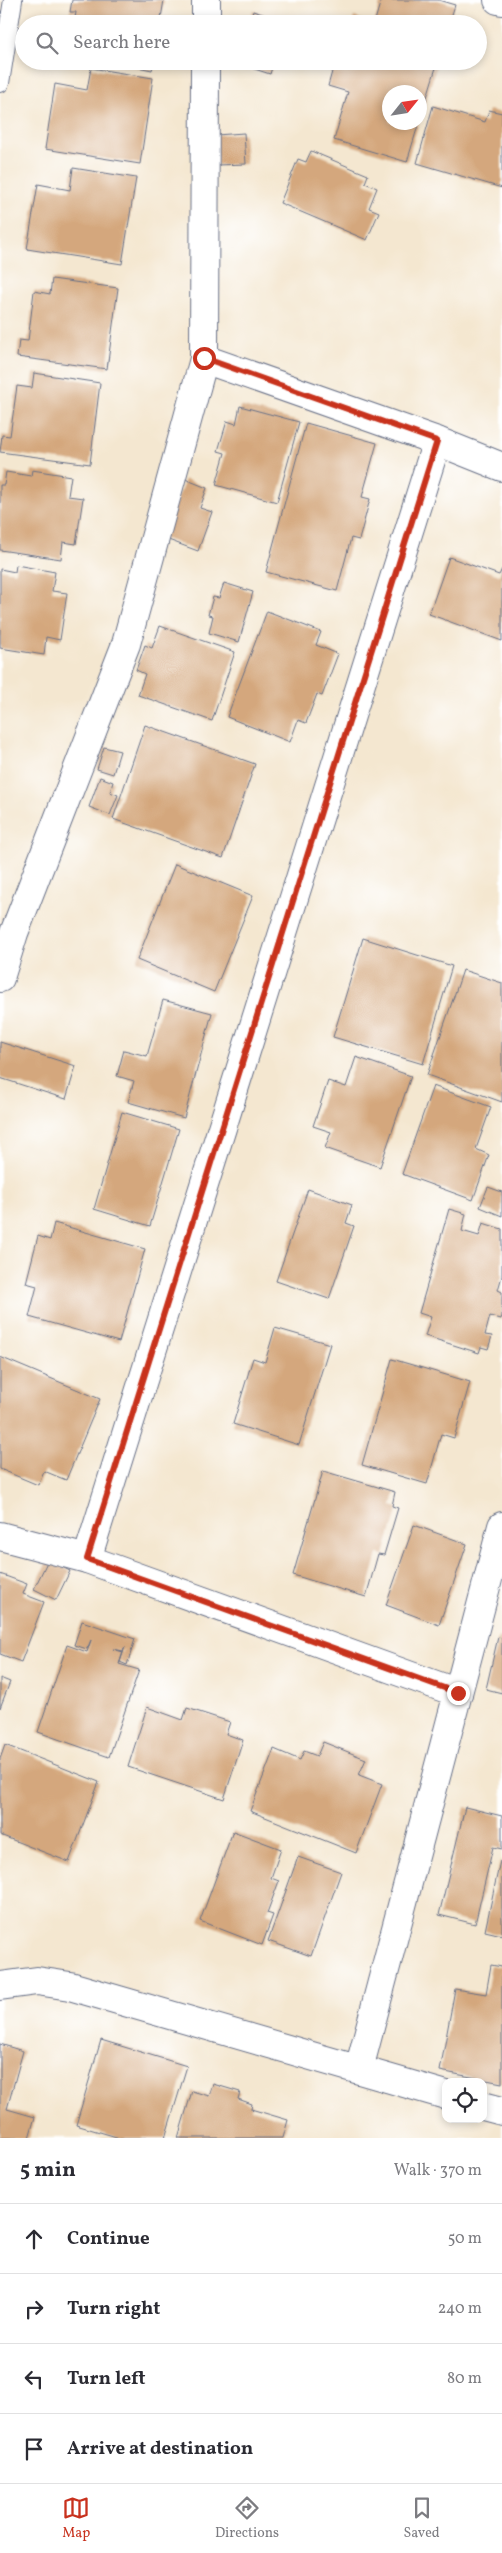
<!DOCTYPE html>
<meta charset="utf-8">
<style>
:root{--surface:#fff;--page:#f2f2f3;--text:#2b2b33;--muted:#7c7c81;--line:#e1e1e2;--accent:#c8321e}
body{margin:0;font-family:Vollkorn,serif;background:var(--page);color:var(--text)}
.controls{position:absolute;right:15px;bottom:15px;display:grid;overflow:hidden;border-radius:10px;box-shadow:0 2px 8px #0003}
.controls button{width:45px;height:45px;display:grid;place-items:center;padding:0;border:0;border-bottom:1px solid var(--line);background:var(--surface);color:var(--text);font:25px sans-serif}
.compass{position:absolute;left:382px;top:85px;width:45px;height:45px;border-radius:50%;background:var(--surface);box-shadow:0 2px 8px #0003;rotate:60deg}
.stop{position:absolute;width:15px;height:15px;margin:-11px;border:4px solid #c8321e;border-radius:50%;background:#fff}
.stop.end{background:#c8321e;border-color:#fff;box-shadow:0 1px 5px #0008}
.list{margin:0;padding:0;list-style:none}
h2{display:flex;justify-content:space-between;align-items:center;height:65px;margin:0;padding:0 20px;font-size:21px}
h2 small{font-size:16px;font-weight:400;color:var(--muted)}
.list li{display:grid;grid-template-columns:32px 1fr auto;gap:15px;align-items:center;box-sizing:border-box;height:70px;padding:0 20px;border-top:1px solid var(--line)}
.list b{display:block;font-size:19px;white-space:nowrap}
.list em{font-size:16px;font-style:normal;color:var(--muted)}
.icon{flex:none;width:28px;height:28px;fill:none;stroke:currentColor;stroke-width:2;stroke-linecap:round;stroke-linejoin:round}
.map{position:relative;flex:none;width:502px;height:2138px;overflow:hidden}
.search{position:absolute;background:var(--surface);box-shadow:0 2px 8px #0003;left:15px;right:15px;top:15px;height:55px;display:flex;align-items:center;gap:12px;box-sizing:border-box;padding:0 18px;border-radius:28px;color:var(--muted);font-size:19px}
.sheet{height:345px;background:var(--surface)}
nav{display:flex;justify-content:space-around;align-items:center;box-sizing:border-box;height:70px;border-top:1px solid var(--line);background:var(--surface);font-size:14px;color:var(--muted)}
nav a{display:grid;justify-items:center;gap:2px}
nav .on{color:var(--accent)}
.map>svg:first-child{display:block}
</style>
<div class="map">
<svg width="502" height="2138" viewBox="0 0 502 2138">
<rect width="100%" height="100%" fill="#fff"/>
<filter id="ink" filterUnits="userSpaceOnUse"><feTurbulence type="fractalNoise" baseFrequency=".02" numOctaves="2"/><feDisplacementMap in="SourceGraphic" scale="10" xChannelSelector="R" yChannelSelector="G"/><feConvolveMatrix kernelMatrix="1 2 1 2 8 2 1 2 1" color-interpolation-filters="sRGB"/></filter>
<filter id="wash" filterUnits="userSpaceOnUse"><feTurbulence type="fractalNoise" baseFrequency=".0096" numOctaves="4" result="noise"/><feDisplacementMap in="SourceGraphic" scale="20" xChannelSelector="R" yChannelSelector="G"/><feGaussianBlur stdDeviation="1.12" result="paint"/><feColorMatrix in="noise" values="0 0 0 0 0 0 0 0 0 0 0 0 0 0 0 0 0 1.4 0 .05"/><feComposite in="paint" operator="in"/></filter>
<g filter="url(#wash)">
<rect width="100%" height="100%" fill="#f4e7d0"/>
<g id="blocks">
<g fill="#d4a77d">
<polygon points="72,0 164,0 160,24 74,24 76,12 70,12"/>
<polygon points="381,0 438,0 455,5 449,24 374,24"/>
<polygon points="253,11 287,22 286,24 249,24"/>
<polygon points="354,17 373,23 373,24 352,24"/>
<polygon points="108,61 154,61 152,70"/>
<polygon points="237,61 274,61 270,74 236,63"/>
<polygon points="335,61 438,61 420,120 420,92 390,92 390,122 419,122 407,162 334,140 348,92 328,86"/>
<polygon points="91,68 153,78 140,164 45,149 55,84 87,90"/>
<polygon points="433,106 485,122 489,110 502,113 502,188 417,163"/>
<polygon points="244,133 246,164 217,165 216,135"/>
<polygon points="311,151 368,175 365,183 377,188 369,208 379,212 367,240 280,203 298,159 306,162"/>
<polygon points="73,168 136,178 122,264 27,249 38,184 70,190"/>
<polygon points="52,279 118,288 107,369 17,357 19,340 28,341 34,291 50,294"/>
<polygon points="34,373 100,383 90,464 0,452 2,435 10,436 17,386 32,388"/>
<polygon points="240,406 299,422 277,502 216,485 225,453 218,451 227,421 236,424"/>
<polygon points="306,423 377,443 362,497 370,499 359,540 351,538 337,591 266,572"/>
<polygon points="32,470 71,476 68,496 83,498 76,544 63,542 61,559 0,550 0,485 4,485 6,472 31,476"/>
<polygon points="185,479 207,488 200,508 212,512 198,551 163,538"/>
<polygon points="449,557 499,575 502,569 502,641 429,614"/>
<polygon points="16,565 55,572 52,591 67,593 60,640 46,637 44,655 0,648 0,569 15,572"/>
<polygon points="224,583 253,592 239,642 209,633 213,616 208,615 213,597 219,598"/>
<polygon points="267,611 321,632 316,645 338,654 322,696 317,694 306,723 298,720 290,742 227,717"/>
<polygon points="160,626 235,652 212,721 138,695 145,674 136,670 145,645 152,648"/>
<polygon points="145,725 255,764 223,858 113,819"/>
<polygon points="104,747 120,751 113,774 97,769"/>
<polygon points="100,777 113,782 110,792 118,795 110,815 89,807"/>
<polygon points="175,864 253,896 214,992 137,960"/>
<polygon points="363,938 452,966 423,1064 333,1037"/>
<polygon points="463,970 502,983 502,1102 427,1075"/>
<polygon points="163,1000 212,1013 184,1118 128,1102 134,1081 117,1076 124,1050 147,1056"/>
<polygon points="0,1042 76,1066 66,1099 0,1078"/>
<polygon points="356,1057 411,1076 380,1167 325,1148 331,1132 313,1126 328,1081 346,1087"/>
<polygon points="433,1086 491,1107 476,1149 489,1155 473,1200 402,1174"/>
<polygon points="122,1112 179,1129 150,1226 94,1209"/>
<polygon points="488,1187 502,1192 502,1216 480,1207"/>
<polygon points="308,1189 352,1205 346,1223 354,1226 329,1299 276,1281"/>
<polygon points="449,1209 466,1214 462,1231 479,1236 483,1223 502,1229 502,1276 498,1290 502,1292 502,1316 501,1319 490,1316 485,1335 492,1336 488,1349 481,1347 479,1353 425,1336 431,1317 419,1313"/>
<polygon points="54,1223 145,1249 119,1342 29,1317 37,1286 26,1283 38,1236 50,1240"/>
<polygon points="275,1328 330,1344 299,1445 233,1424 253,1358 265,1362"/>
<polygon points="0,1357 100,1399 66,1480 44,1471 38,1485 0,1469"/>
<polygon points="392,1359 470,1382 454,1438 441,1434 427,1484 362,1465"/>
<polygon points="323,1471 395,1492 392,1506 398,1508 384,1555 378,1554 366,1597 293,1575"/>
<polygon points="414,1525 467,1544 439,1625 386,1605"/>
<polygon points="48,1560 70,1571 56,1600 34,1589"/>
<polygon points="0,1574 27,1584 23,1594 44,1602 21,1662 0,1654"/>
<polygon points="82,1621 135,1639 127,1665 120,1662 125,1647 123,1651 113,1649 123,1652 119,1664 139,1670 109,1757 38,1732 67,1645 87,1652 91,1640 87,1649 74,1645"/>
<polygon points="498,1637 502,1638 502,1693 486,1689"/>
<polygon points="0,1678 10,1682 0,1708"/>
<polygon points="147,1707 183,1720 187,1708 230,1722 226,1734 243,1740 224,1799 128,1767"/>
<polygon points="323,1742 366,1759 359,1775 382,1784 356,1853 250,1811 274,1749 300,1760 304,1751 317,1756"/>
<polygon points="5,1745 99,1782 69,1862 0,1835 0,1759"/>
<polygon points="465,1807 502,1816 502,1849 493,1847 475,1924 439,1915"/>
<polygon points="233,1831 281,1849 271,1878 279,1881 267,1913 273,1915 262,1945 200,1921"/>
<polygon points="298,1857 341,1872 311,1956 268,1941"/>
<polygon points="500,1861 502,1862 502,1935 485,1931"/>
<polygon points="491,1965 502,1967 502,2083 440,2071 455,1989 486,1994"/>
<polygon points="101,2040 187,2066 165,2138 120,2138 76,2125"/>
<polygon points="0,2044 23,2051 7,2109 35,2117 29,2138 0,2138"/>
<polygon points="213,2084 240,2092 238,2099 252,2104 251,2109 288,2120 283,2138 178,2138 192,2091 209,2096"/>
</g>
</g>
</g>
<g filter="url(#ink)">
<use href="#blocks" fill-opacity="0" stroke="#676f86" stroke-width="1"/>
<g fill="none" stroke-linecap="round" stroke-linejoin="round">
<g stroke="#676f86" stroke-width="20">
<polyline id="lane" points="0,83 13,0"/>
</g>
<g stroke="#676f86" stroke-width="30">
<g id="street">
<polyline points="498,0 502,1"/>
<polyline points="206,24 206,0"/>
<polyline points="204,359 437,441 502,467"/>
<polyline points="0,978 14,933 126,644 204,359 205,61"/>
<polyline points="0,1536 87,1559 458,1693"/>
<polyline points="87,1559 437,441"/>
<polyline points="0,1986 37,1981 70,1986 446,2095"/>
<polyline points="359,2069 502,1526"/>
<polyline points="483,2106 502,2111"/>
</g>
</g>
<use href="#lane" stroke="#fff" stroke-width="18"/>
<use href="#street" stroke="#fff" stroke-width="28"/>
</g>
</g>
<g fill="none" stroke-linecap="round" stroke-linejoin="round" filter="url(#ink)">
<polyline stroke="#c8321e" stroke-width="6" points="204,358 437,441 87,1559 458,1693"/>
</g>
</svg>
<div class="controls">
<button><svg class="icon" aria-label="locate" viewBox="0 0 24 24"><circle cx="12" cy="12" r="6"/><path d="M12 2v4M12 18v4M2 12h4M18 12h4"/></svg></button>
</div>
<svg class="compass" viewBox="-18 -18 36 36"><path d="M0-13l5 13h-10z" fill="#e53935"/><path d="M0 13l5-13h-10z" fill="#7c7c81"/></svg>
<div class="stop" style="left:204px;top:358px"></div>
<div class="stop end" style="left:458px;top:1693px"></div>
<div class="search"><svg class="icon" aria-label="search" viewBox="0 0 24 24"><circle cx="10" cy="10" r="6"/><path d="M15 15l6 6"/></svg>Search here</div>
</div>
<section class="sheet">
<h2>5 min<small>Walk · 370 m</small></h2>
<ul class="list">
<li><svg class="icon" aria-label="ahead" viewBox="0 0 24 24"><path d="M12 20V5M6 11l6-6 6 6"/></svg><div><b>Continue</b></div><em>50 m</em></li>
<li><svg class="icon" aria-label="right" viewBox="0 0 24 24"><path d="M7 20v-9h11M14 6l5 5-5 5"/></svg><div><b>Turn right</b></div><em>240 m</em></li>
<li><svg class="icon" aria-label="left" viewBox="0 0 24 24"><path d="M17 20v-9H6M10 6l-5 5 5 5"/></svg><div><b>Turn left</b></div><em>80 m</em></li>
<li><svg class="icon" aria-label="arrive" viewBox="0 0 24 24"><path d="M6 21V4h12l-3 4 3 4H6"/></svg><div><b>Arrive at destination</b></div></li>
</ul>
</section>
<nav>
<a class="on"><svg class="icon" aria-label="map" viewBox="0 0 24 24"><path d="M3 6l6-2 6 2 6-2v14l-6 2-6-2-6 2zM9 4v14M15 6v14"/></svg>Map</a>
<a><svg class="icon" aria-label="directions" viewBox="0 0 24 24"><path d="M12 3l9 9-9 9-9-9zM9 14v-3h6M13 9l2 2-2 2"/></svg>Directions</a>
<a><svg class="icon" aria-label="saved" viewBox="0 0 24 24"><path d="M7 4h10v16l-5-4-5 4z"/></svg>Saved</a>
</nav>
